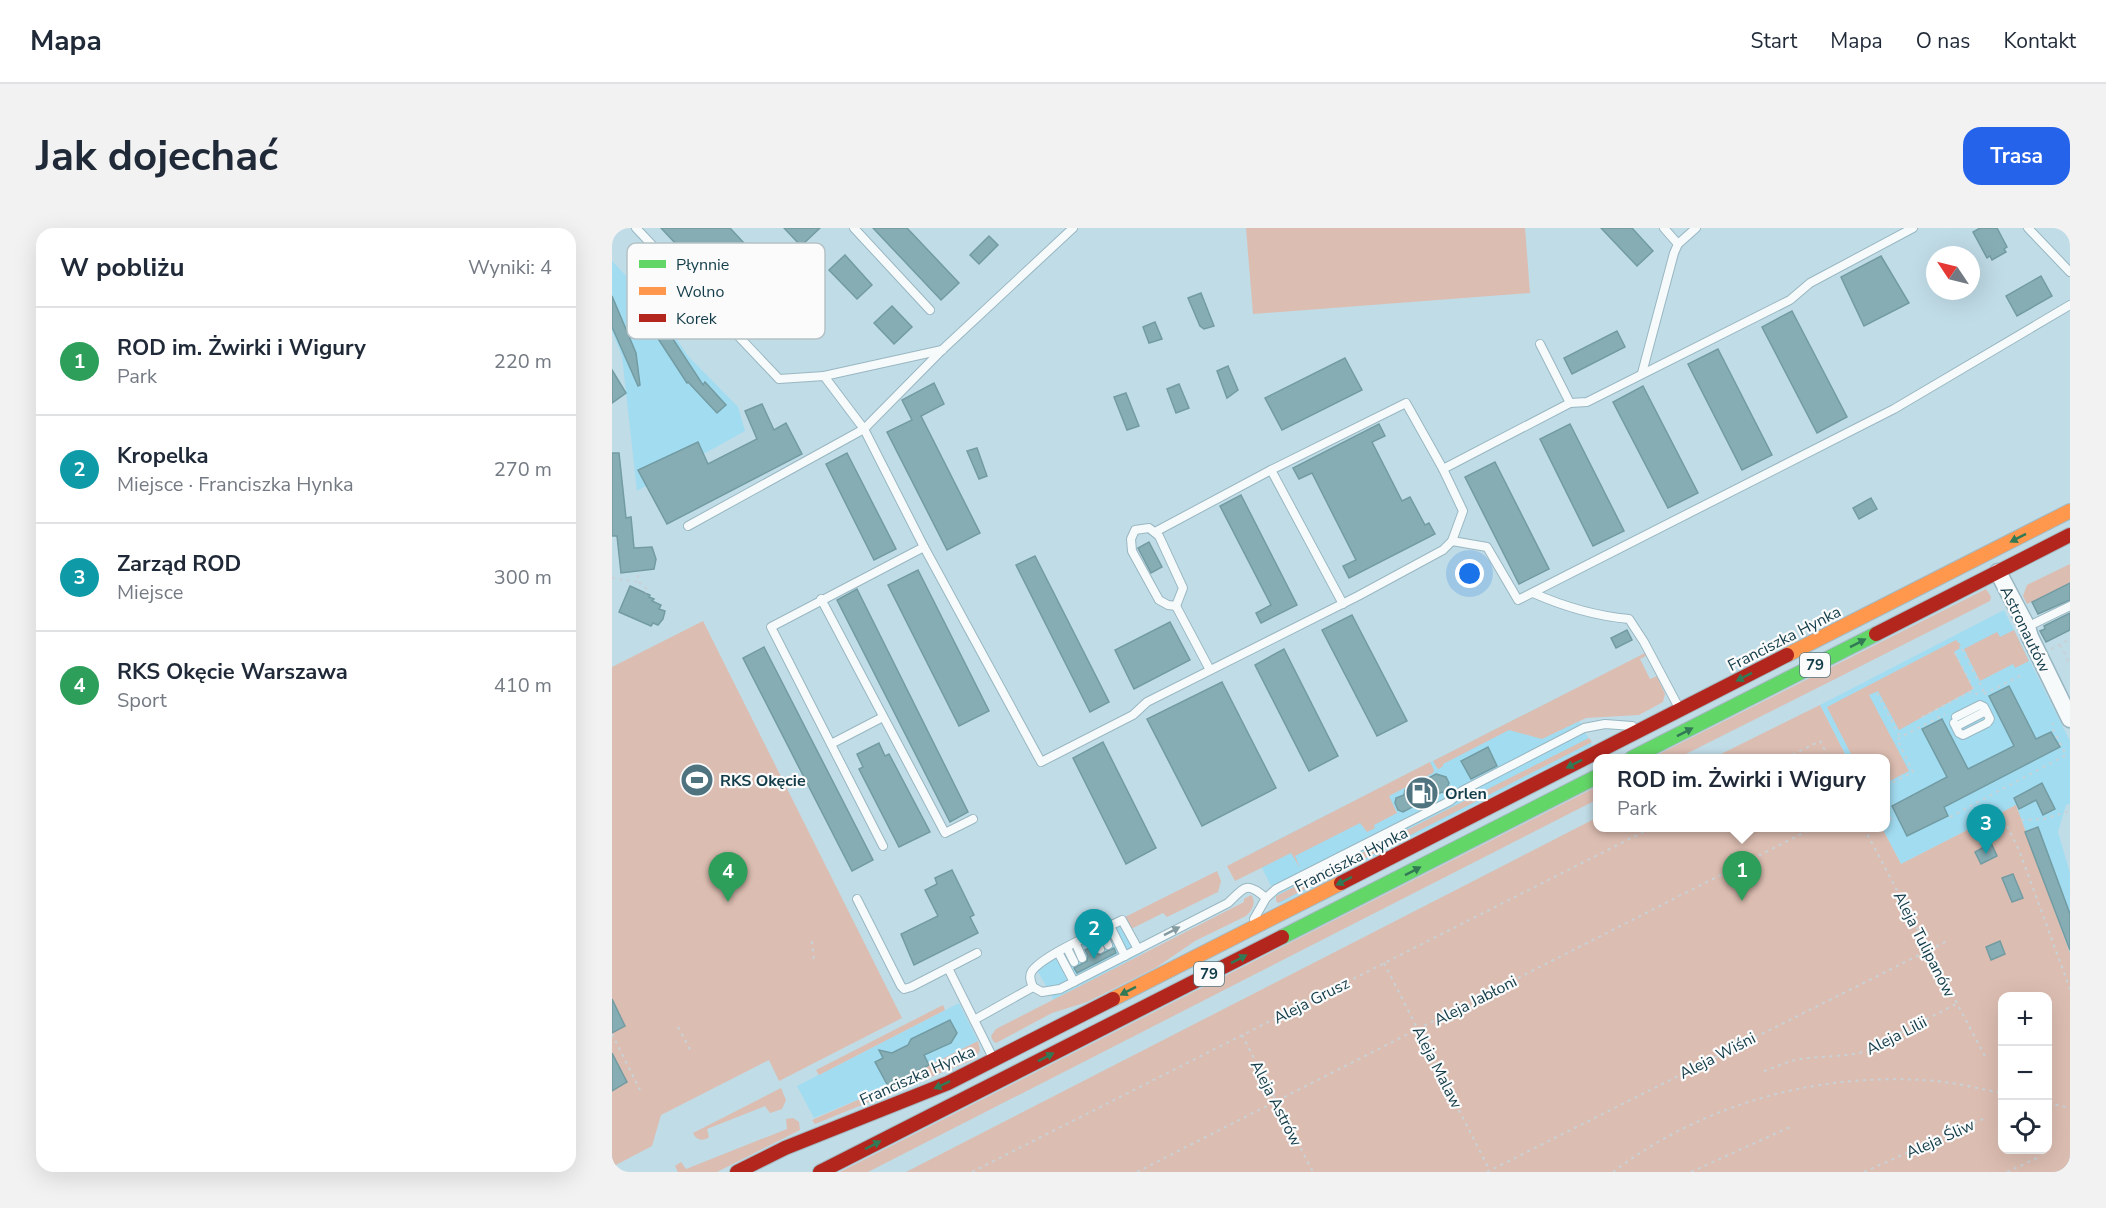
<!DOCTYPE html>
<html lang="pl">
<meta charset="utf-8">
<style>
:root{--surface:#fff;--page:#f2f2f3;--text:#1f2937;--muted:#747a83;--line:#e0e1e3;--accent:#2563eb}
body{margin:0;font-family:"Nunito Sans",sans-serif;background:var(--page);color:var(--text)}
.controls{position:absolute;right:18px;bottom:18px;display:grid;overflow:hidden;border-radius:12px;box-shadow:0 6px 24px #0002}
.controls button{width:54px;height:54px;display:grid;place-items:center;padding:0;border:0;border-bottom:2px solid var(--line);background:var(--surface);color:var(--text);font:30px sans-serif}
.compass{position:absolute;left:1314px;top:18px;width:54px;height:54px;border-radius:50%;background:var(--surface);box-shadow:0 6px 24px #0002;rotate:305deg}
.you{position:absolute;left:858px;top:346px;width:21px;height:21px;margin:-15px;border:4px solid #fff;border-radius:50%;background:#1a73e8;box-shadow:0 0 0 9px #1a73e833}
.badge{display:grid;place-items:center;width:39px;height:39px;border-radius:50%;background:var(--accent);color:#fff;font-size:20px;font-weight:700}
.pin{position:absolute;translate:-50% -50px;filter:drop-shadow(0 2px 3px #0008)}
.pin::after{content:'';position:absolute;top:32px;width:21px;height:18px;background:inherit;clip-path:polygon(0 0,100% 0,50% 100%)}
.popup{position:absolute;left:981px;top:526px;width:297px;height:78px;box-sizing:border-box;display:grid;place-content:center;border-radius:12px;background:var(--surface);filter:drop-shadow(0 2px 4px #0005);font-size:20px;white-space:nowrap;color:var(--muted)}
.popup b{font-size:22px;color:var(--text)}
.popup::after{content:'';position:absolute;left:50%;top:100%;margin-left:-12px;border:12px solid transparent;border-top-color:var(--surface)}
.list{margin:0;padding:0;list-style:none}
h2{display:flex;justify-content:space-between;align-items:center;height:78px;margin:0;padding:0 24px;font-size:26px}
h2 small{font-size:20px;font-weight:400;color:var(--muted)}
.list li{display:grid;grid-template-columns:39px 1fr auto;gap:18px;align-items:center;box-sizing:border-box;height:108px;padding:0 24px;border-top:2px solid var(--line)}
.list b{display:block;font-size:22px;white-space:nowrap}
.list p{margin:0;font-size:20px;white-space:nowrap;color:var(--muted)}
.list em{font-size:20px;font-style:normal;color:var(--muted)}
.icon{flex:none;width:33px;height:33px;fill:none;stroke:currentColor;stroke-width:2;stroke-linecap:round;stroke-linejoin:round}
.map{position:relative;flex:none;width:1458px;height:944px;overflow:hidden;border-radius:18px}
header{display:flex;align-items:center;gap:36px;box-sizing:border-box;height:84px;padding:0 30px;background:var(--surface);border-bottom:2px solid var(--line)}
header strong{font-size:28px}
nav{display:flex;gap:33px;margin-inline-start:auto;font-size:21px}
.intro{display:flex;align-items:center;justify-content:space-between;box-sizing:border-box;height:144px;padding:0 36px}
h1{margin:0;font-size:42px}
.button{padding:15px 27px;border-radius:18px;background:var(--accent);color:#fff;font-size:21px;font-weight:700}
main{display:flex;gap:36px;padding:0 36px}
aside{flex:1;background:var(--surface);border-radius:18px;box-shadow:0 6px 24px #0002}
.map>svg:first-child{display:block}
</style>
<header>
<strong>Mapa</strong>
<nav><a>Start</a><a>Mapa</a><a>O nas</a><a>Kontakt</a></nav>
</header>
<div class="intro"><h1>Jak dojechać</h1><a class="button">Trasa</a></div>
<main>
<aside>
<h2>W pobliżu<small>Wyniki: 4</small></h2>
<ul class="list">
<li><span class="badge" style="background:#2e9e5b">1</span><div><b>ROD im. Żwirki i Wigury</b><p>Park</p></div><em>220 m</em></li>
<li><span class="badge" style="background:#0f9aa8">2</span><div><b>Kropelka</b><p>Miejsce · Franciszka Hynka</p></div><em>270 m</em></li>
<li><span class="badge" style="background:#0f9aa8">3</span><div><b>Zarząd ROD</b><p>Miejsce</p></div><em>300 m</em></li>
<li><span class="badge" style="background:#2e9e5b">4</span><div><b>RKS Okęcie Warszawa</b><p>Sport</p></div><em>410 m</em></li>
</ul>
</aside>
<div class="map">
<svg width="1458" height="944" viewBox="0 0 1458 944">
<rect width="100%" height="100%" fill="#c0dce7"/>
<g fill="#a2dcf1">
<polygon points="0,33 39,74 76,128 126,179 133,203 25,263 10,128 0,103"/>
<polygon points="1392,382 1458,513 1458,576 1454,577 1446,604 1458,645 1458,725 1404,577 1289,636 1270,600 1274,600 1274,530 1235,530 1208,477"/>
<polygon points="953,466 980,517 668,676 642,624"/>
<polygon points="513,689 532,725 442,772 421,735"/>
<polygon points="347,775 366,813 271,861 202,890 185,858"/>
</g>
<g fill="#dcbdb1" fill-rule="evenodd">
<polygon points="634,0 913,0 918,65 641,86"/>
<polygon points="1458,336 1458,355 1415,376 1411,368 1415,357"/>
<polygon points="1374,361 1379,369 1378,373 1066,530 1039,530"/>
<polygon points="91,393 290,790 167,853 157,832 49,887 40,918 0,939 0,439"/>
<polygon points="1402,402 1417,433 1403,440 1401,436 1368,453 1352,421 1385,404 1388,409"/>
<polygon points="1344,412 1349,417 1347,418 1348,420 1342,424 1361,461 1287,502 1266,463 1257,467 1297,543 1274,555 1274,530 1241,530 1215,479"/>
<polygon points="1033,425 1034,428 1028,431 1038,451 1045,448 1053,466 1051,474 1027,487 974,490 930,511 897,502 831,536 831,538 827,541 825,540 821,533"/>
<polygon points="1208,477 1235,530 1101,530"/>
<polygon points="977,510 980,514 666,675 664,673 664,668"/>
<polygon points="818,534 822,542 821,545 777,568 785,585 762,597 763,600 755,604 748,595 683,628 688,640 679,625 623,653 615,638"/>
<polygon points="986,558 986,571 256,944 228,944"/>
<path d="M1404,577l54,148v219h-1164l692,-355v11h284l19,36zM1390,768h46v154h-46z"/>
<polygon points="605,643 609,653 606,664 555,689 551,685 519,701 513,689"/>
<path d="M639,667c6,7 1,15 -5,21l-51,25 -38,26 -70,35 -35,11 -56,30 -3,-2 -2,-5 5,-7 248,-127v-3z"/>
<polygon points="331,777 333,782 207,847 204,842"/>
<polygon points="366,813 368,822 363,831 203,896 200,892 271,861"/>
<path d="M169,860l5,12 -4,9 -12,4 -5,-7 -58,23 2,8c-6,5 -13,3 -16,-4z"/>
<polygon points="181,890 187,894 188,902 105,944 66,944 63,938 69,934 74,941 175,901 174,891"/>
</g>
<g fill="#87adb4" stroke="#729ba2" stroke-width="1.5">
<polygon points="49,0 118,0 170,56 165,61 167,62 140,87 129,75 124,80"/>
<polygon points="172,0 208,0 189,18"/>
<polygon points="261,0 295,0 347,55 329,72"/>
<polygon points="989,0 1020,0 1041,23 1025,38"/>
<polygon points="1368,0 1385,0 1395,19 1392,21 1394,24 1380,32 1378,28 1375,30 1361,4"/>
<polygon points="377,8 386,17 367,36 358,27"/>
<polygon points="233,27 260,57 245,71 217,42"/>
<polygon points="1269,28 1297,75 1252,98 1229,49"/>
<polygon points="1429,48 1440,68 1405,88 1394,68"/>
<polygon points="589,65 602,98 592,101 588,98 576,70"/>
<polygon points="0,68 24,125 28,157 26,158 0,99"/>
<polygon points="36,73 91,157 93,154 114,177 105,185 76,154 75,155 26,80"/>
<polygon points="280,78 300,99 282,116 262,95"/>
<polygon points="1180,83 1235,189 1205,205 1150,99"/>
<polygon points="543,94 550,111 537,115 531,99"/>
<polygon points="1005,103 1013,119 960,146 952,130"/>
<polygon points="1106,121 1160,227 1130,242 1076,136"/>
<polygon points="733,130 750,162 670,202 653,170"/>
<polygon points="616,138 626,162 615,170 605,143"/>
<polygon points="0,142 14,165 0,175"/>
<polygon points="322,155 332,176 309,188 368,305 335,322 275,204 300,192 290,172"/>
<polygon points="567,156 577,180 564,185 555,161"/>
<polygon points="1031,158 1086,265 1056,280 1001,174"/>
<polygon points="514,165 527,198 515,202 502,169"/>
<polygon points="150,176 162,202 174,195 190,226 55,296 26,242 86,214 96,236 145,211 133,183"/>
<polygon points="767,196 773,208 760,214 790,273 798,269 813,297 817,295 823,306 737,350 731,338 744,332 700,245 687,251 681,240"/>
<polygon points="958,196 1012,303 981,318 928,211"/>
<polygon points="365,220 375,248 367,251 355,223"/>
<polygon points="0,225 7,225 14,290 19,289 22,320 40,319 44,331 42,341 9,345 5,308 0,308"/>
<polygon points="235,225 284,321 262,332 214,236"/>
<polygon points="883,234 937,341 907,356 853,249"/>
<polygon points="629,267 685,377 649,395 644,385 659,377 608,278"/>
<polygon points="1259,270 1265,281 1247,291 1241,280"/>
<polygon points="537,314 550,339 539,345 526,320"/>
<polygon points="423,328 497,474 478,484 404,337"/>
<polygon points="306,342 377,483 347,498 276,357"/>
<polygon points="1458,355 1458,372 1426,386 1420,374"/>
<polygon points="18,358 38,367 37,369 42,371 40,373 49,377 47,381 53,383 51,391 46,397 41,395 39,398 7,384"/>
<polygon points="245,361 356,584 338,594 225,372"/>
<polygon points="1458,385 1458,402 1434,414 1428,403 1433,401 1432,398"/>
<polygon points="740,387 795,493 765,508 710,402"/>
<polygon points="558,394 578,432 522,461 503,422"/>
<polygon points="1015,402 1020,412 1004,420 999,410"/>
<polygon points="152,419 261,632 240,643 131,430"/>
<polygon points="672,421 726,528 697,543 643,437"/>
<polygon points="610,454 664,560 590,598 535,491"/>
<polygon points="1397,458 1424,511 1439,504 1448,519 1332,579 1336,588 1295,608 1280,578 1335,549 1310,501 1330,491 1356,541 1402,518 1377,468"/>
<polygon points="491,514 544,620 514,636 461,530"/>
<polygon points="267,515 273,528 277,526 318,604 287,619 247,541 251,539 245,526"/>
<polygon points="876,519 885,538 859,551 849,533"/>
<polygon points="824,546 834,549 837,555 833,565 830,564 811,573 809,578 806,576 791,584 786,582 783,575 784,570 792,567 793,562"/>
<polygon points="1430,555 1443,581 1431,587 1424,572 1407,581 1402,570"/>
<polygon points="1426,599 1458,686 1458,722 1413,604"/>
<polygon points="1379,615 1385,628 1369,636 1363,624"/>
<polygon points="340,642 362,687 358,689 366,705 302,737 289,706 326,688 313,662 325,656 323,650"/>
<polygon points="1401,646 1411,670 1400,674 1390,650"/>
<polygon points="1388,713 1393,726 1379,732 1374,719"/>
<polygon points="478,720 480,720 487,727 502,720 504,725 465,745 462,740 475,733 476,728 473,722"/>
<polygon points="0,771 13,798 0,805"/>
<polygon points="338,792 345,805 339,815 312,827 317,837 276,858 263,834 271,830 267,822 280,825 296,817 299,811"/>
<polygon points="0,825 15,854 0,863"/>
</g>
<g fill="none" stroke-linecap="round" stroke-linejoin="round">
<g stroke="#98b7c2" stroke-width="10">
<g id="lane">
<polyline points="24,0 167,151 212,148 252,201 312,319 429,534 521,487 535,474 746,368 831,322 840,313 851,283 831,241 958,175 975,174 1178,72 1198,55 1301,0"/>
<polyline points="242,0 318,82"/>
<polyline points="1052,0 1066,16"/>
<polyline points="1416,0 1458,44"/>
<polyline points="928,116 958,175"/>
<polyline points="1030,145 1062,25 1066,16 1084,0"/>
<polyline points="212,148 330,122"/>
<polyline points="76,298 252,201 330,122 461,0"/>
<polygon points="537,300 547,308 571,360 564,378 556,377 547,372 520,323 519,311 523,302"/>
<polyline points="543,304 659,242"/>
<polyline points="840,313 875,319 906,372 1282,181 1458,77"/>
<path d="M921,365c32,14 62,23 96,26l15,23 34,64"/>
<polyline points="209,371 333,605 361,591"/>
<polyline points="731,376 659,242 794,175 831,241"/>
<polyline points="564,378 598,442"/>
<polyline points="1415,399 1458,378"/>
<polyline points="1342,495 1347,505 1351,507 1375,495 1378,491 1372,479 1368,477 1344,489"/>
<polyline points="1347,497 1374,483"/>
<polyline points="219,516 271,489"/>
<polyline points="271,618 159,399 312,319"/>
<polyline points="245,671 289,758 292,761 299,759 336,740 380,828"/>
<polyline points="642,691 654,670 664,661 838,573 850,563 972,500 993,496 1020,498"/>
<polyline points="498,698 513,728"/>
<polyline points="489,703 496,717"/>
<polyline points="481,707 488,721"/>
<polyline points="464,716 470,730"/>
<polyline points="455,720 462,734"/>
<polyline points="446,724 462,754"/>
<polyline points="336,740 365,725"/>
<path d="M421,759l9,5 18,-3 168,-86c17,-16 18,-22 38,-5"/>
<path d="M362,792l59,-33c-2,-5 -4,-9 -2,-14 7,-16 73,-44 91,-53l16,29"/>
</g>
</g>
<g stroke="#98b7c2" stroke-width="19">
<polyline id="street" points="1386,344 1415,399 1418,409 1458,491"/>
</g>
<g stroke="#a4b9c1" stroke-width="16">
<g id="fast">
<polyline points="1020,530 1264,406"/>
<polyline points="670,709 986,548"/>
</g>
</g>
<g stroke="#a4b9c1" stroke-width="16">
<g id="slow">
<polyline points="1175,427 1458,283"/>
<polyline points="501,771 729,655"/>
</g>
</g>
<g stroke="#a4b9c1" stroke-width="16">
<g id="jam">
<polyline points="1264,406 1458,307"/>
<polyline points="729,655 1175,427"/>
<polyline points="125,944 173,920 336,855 501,771"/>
<polyline points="208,944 670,709"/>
</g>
</g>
<g stroke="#c8d2d6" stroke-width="2" stroke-dasharray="3 4.5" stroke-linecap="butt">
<polyline points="0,350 26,354 26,344"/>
<polyline points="27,354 36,362 34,365"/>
<polyline points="1448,417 1458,436"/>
<polyline points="1350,421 1373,466"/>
<polyline points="1439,421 1458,411"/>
<polyline points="1343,425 1365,467"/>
<polyline points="1265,465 1288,509"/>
<polyline points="1372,466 1410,447"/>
<polyline points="1310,489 1362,462"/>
<polyline points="1174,530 1208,513 1217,530"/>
<polyline points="1274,558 1301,544 1285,511 1333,486"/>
<polyline points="1274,583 1280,594"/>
<polyline points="1338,589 1454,527 1440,499 1441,495"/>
<polyline points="1409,592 1432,591 1458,583"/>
<polyline points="1395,598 1407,622 1458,761"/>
<polyline points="1252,600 1375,832"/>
<polyline points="200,713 202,734"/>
<polyline points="772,735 877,941"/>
<polyline points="66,799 80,825"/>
<polyline points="0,806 28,862"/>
<polyline points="630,807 701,944"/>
<path d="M1152,843c12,-4 24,-10 36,-12 21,-3 43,-2 63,-7l93,-48"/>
<polyline points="1436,875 1458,880"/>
<polyline points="360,944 1039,600"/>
<polyline points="525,944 1201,600"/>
<polyline points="875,944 1335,713"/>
<path d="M1001,944c91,-69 208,-101 322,-91 23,2 45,8 67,12"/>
<polyline points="1079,944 1178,899"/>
<polyline points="1252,944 1371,891"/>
<polyline points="1395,944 1429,928"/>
</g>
<use href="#lane" stroke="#f6fafb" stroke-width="8"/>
<use href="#street" stroke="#f6fafb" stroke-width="16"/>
<use href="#fast" stroke="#63d668" stroke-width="14"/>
<use href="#slow" stroke="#ff974d" stroke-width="14"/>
<use href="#jam" stroke="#b3261e" stroke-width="14"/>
</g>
<defs><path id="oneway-solid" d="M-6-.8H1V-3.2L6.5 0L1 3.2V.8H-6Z" transform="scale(1.5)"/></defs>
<g fill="#327a55">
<use href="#oneway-solid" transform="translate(1406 310) rotate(153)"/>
<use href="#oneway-solid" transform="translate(1246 415) rotate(-27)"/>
<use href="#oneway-solid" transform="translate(1132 449) rotate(153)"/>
<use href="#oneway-solid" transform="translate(1073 504) rotate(-27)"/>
<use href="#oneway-solid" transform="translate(962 536) rotate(153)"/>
<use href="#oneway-solid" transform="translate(801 643) rotate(-27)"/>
<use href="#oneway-solid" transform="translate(732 653) rotate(153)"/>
<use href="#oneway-solid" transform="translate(627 731) rotate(-27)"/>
<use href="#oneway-solid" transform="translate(516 763) rotate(153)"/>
<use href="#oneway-solid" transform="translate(434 829) rotate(-27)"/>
<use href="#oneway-solid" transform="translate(330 857) rotate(155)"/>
<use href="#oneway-solid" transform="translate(261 917) rotate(-27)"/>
</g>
<use fill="#849ba2" href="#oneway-solid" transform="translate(560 703) rotate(-27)"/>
<defs>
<g id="stadium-disc" transform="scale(1.725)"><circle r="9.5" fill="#4f7480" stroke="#fbfbfb"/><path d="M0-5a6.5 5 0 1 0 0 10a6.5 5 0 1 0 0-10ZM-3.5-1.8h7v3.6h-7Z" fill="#fff"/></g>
<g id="fuel-disc" transform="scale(1.725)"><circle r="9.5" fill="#4f7480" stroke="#fbfbfb"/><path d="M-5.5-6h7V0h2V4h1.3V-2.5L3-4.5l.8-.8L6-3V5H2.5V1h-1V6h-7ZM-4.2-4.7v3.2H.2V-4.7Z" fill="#fff"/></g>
</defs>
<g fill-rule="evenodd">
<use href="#stadium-disc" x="85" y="552"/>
<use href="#fuel-disc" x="810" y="565"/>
</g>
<g text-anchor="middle" stroke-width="4.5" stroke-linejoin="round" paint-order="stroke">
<g fill="#fbfbfb" stroke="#58757e" stroke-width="1.5">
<rect x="1188" y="425" width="30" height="24" rx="4.5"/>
<rect x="582" y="734" width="30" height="24" rx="4.5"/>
</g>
<g font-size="15" font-weight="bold" fill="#123c49">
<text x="1203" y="442">79</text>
<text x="597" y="751">79</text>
</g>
<g font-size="16" fill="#123c49" stroke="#fbfbfb">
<text transform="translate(1414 401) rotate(64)" y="6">Astronautów</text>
<text transform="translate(1172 410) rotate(-27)" y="6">Franciszka Hynka</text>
<text transform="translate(739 631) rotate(-27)" y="6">Franciszka Hynka</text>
<text transform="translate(1313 716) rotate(63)" y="6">Aleja Tulipanów</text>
<text transform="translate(699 772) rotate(-27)" y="6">Aleja Grusz</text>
<text transform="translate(863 772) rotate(-27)" y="6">Aleja Jabłoni</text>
<text transform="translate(1284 807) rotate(-27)" y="6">Aleja Lilii</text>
<text transform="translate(1105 827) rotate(-27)" y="6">Aleja Wiśni</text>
<text transform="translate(826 839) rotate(63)" y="6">Aleja Malaw</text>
<text transform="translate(305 847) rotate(-24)" y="6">Franciszka Hynka</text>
<text transform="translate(665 875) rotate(63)" y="6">Aleja Astrów</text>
<text transform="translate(1328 910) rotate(-24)" y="6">Aleja Śliw</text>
</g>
<g font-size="16" font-weight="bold" fill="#123c49" stroke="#fbfbfb" text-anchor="start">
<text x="108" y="558">RKS Okęcie</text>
<text x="833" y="571">Orlen</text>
</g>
</g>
<rect x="15" y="15" width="198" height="96" rx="9" fill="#fbfbfb" stroke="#b5c2c6" stroke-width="1.5"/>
<rect x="27" y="32" width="27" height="8" fill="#63d668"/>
<rect x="27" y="59" width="27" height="8" fill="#ff974d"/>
<rect x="27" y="86" width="27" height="8" fill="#b3261e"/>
<g font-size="16" fill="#123c49">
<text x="64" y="42">Płynnie</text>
<text x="64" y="69">Wolno</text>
<text x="64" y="96">Korek</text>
</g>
</svg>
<div class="controls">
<button>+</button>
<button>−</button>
<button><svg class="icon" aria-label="locate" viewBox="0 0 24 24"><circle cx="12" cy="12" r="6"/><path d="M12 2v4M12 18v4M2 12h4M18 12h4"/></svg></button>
</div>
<svg class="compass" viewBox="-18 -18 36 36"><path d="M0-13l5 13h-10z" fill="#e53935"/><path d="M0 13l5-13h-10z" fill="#747a83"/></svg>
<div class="you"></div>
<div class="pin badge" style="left:1130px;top:673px;background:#2e9e5b">1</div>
<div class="popup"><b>ROD im. Żwirki i Wigury</b>Park</div>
<div class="pin badge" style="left:482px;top:731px;background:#0f9aa8">2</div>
<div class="pin badge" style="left:1374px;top:626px;background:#0f9aa8">3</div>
<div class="pin badge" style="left:116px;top:674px;background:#2e9e5b">4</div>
</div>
</main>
